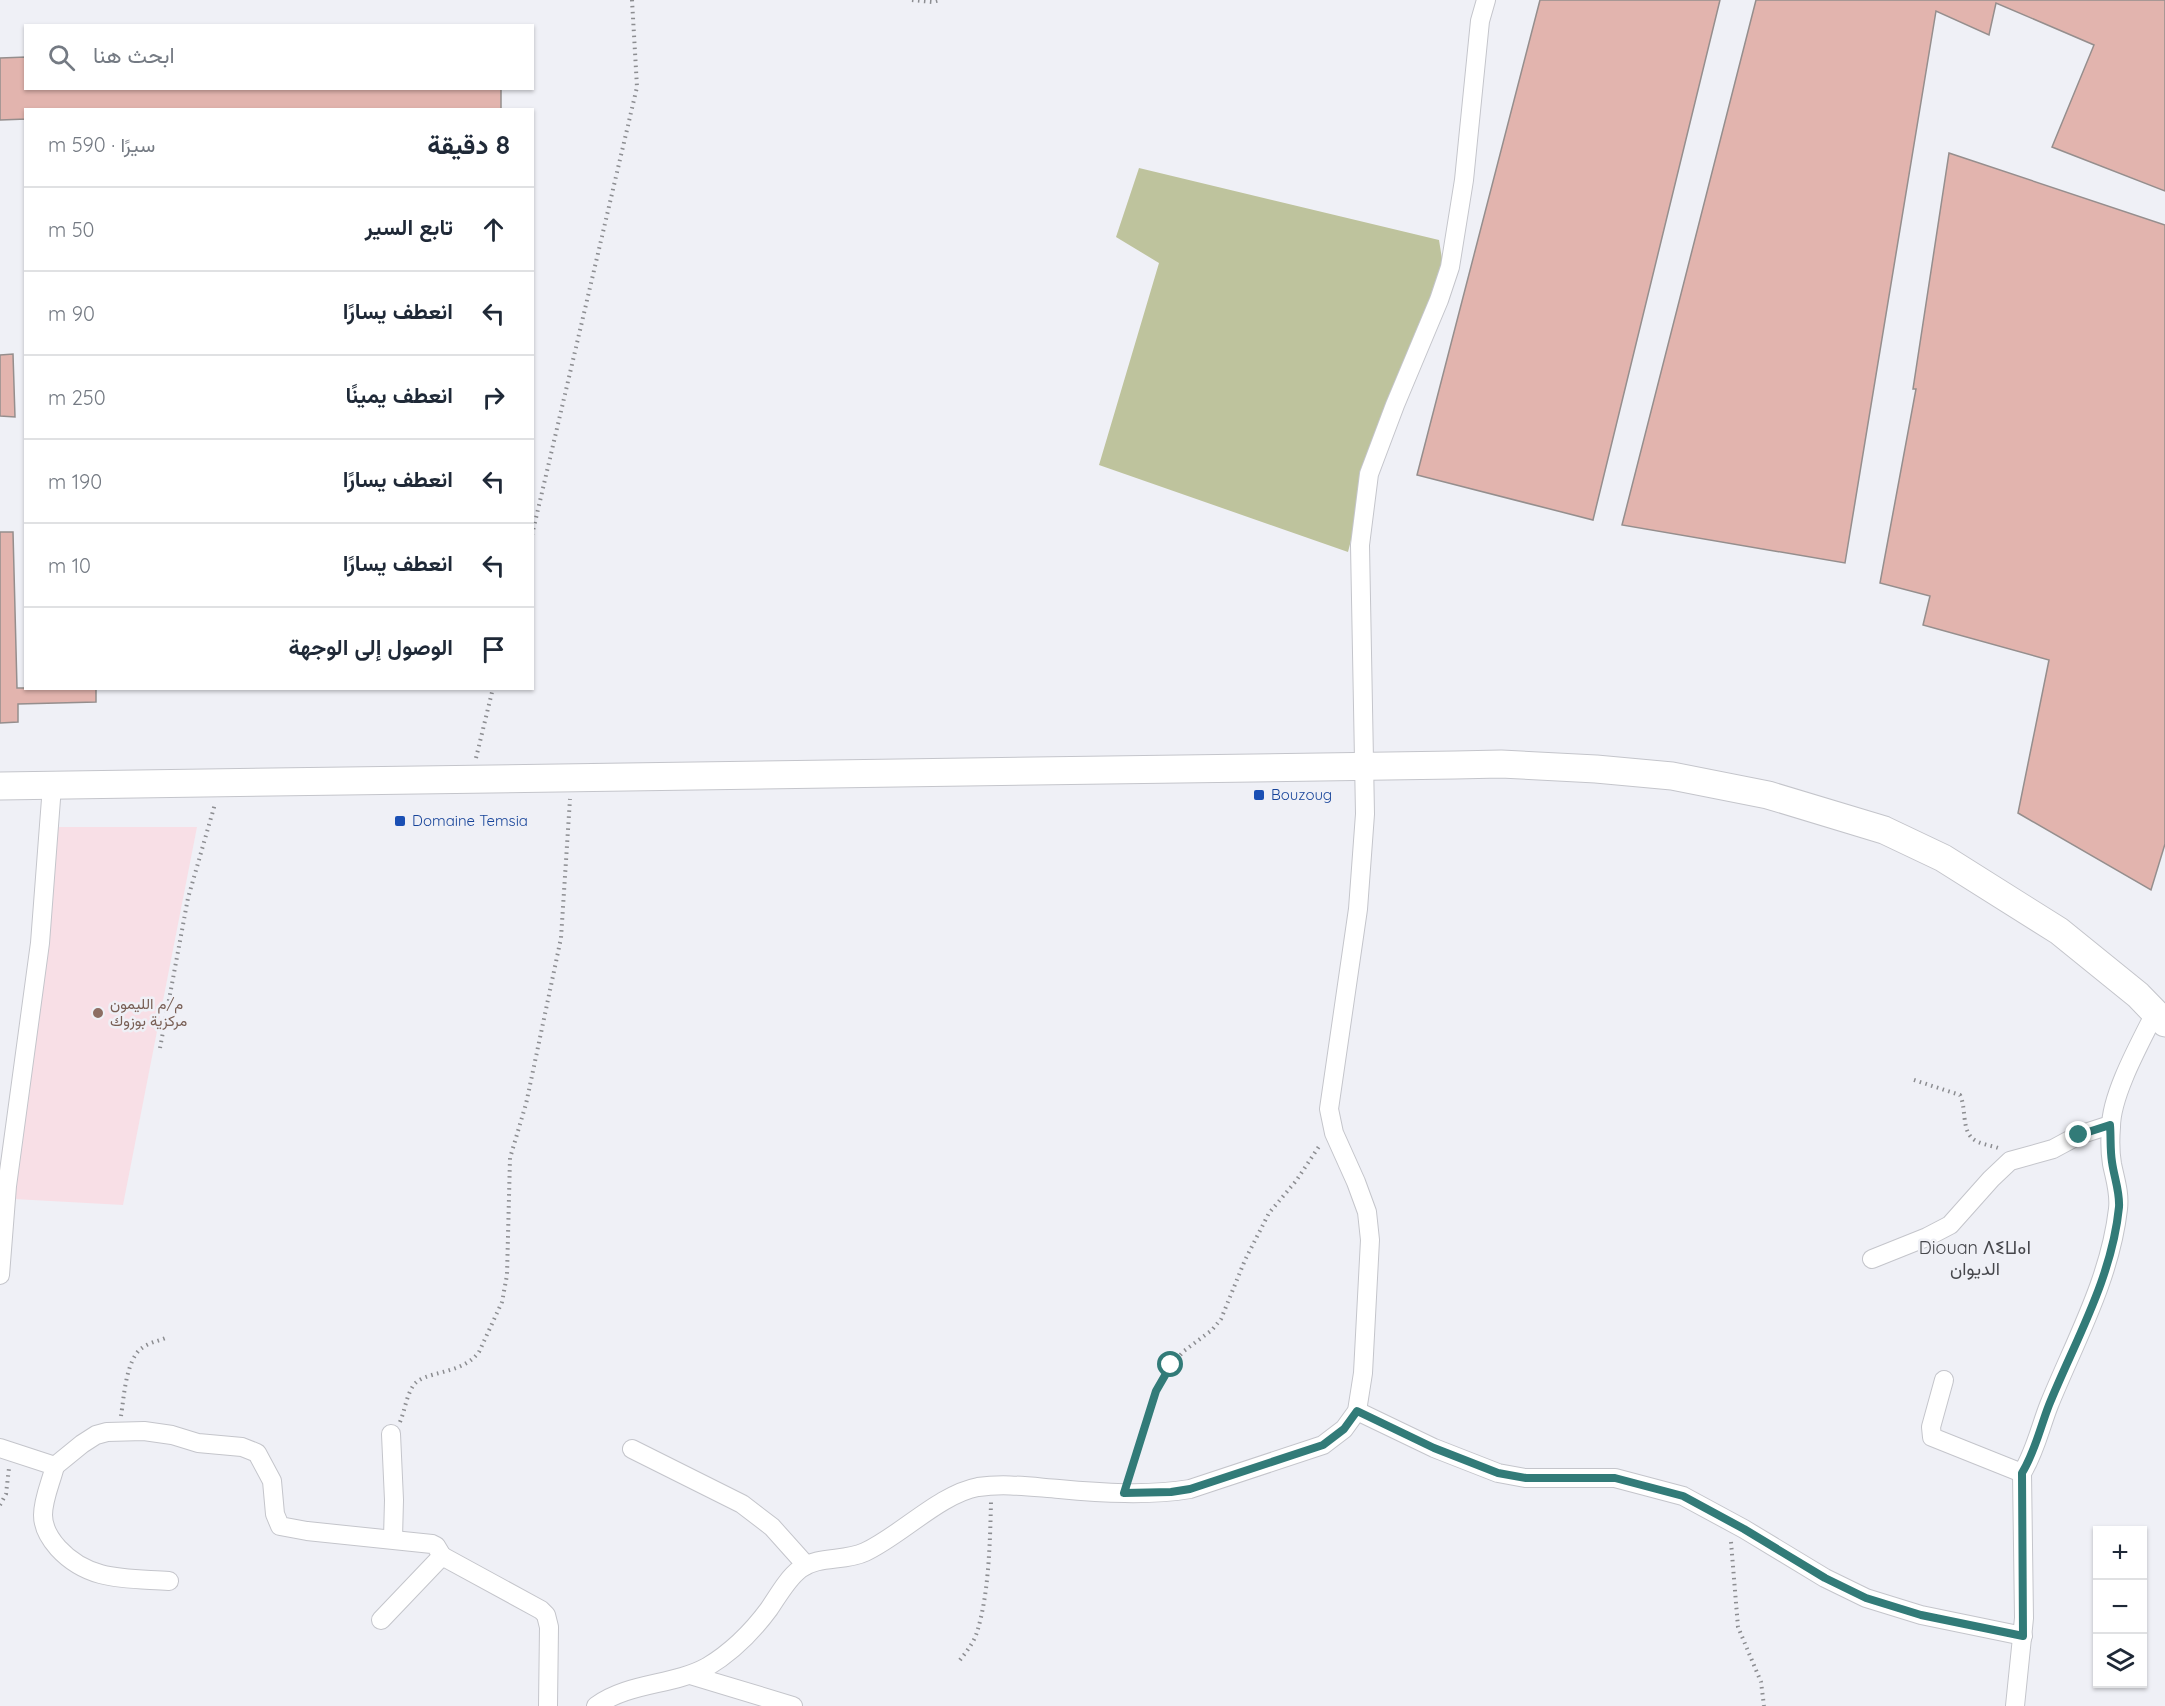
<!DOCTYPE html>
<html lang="ar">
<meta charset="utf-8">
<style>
:root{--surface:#fff;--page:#f2f2f3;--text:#1f2937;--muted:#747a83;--line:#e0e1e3}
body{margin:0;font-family:Quicksand,Vazirmatn,"Noto Sans Tifinagh",sans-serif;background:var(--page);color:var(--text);direction:rtl}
.controls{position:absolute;right:18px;bottom:18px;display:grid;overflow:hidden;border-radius:0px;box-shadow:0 2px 4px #0004}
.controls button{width:54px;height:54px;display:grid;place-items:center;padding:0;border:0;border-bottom:2px solid var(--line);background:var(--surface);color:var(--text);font:30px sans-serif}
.stop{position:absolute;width:18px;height:18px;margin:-14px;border:4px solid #327b78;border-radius:50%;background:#fff}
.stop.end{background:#327b78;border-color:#fff;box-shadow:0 2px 6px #0008}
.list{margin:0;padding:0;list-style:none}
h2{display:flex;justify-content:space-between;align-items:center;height:78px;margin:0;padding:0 24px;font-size:26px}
h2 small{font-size:20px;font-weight:400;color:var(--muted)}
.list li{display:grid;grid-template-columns:39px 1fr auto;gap:18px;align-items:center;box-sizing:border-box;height:84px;padding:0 24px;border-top:2px solid var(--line)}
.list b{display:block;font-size:22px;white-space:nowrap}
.list em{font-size:20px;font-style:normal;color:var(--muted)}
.icon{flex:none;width:33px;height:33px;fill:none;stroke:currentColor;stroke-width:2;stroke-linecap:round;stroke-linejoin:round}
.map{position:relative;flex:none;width:2165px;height:1706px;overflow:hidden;direction:ltr}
.search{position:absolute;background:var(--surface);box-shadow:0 2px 4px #0004;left:24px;top:24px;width:510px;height:66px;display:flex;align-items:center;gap:15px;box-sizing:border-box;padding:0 21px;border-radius:0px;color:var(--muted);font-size:22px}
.panel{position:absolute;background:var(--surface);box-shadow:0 2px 4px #0004;left:24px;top:108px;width:510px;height:582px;border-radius:0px;direction:rtl}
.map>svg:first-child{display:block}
</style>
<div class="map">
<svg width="2165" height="1706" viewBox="0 0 2165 1706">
<rect width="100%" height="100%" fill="#eff0f6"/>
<polygon fill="#f8dfe6" points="57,827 197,827 123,1205 14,1199"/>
<polygon fill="#bec39d" points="1139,168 1439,240 1443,265 1376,440 1348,552 1099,465 1159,263 1116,237"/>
<g fill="#e2b4ae" stroke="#958e8d" stroke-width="1.5">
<polygon points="1540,0 1720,0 1593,520 1417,475"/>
<polygon points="1756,0 2165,0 2165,191 2052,147 2094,45 1996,3 1989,35 1936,11 1845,563 1622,525"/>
<polygon points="26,57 26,88 501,88 501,110 26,110 26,119 0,120 0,58"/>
<polygon points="1949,153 2165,225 2165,844 2151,890 2018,813 2049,660 1923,625 1930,596 1880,583 1916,389 1913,389"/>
<polygon points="13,354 15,417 0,416 0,355"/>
<polygon points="0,532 13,532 17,688 96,688 96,702 18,704 18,722 0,723"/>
</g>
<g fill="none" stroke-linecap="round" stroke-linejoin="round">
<g stroke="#c4c5cb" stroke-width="20">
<g id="street">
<polyline points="1872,1259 1927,1237 1950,1225 1991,1179 2010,1161 2053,1149 2079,1135 2110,1125"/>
<polyline points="0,1275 7,1186 40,943 52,786"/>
<polyline points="1944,1380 1931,1427 1932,1437 2022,1473"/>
<polyline points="1357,1411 1434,1448 1498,1473 1525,1478 1615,1478 1683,1496 1744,1529 1825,1578 1866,1598 1921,1615 2023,1636"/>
<polyline points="391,1434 394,1500 393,1538"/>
<path d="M0,1448l55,18c-4,16 -12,33 -12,49 0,13 7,24 15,33 31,34 69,30 111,33"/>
<polyline points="632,1449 742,1504 772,1527 806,1565"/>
<polyline points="55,1466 82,1444 96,1435 107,1432 144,1431 172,1435 198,1443 242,1447 257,1453 272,1481 275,1514 280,1526 307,1531 432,1544 436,1546 442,1556"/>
<polyline points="381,1620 442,1556 541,1610 546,1615 549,1627 548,1706"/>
<polyline points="690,1675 793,1706"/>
<path d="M596,1706c33,-24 76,-20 111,-39 25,-15 45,-35 62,-58 9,-13 18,-30 31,-40 19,-14 44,-7 65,-17 35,-16 75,-58 113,-65 27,-4 54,0 81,2 43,4 89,7 131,0l133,-44 21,-16 13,-18 6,-38 7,-133 -3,-28 -11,-30 -22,-49 -5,-24 29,-200 7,-95 -5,-269 9,-71 26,-69 44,-105 11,-33 14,-87 16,-159 6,-21"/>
<path d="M2015,1706l9,-88 -2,-145c13,-21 18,-45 27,-68 26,-64 61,-126 69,-196 2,-16 -3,-30 -6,-45 -2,-12 -2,-25 -1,-37 0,-32 29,-84 44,-114"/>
</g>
</g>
<g stroke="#c4c5cb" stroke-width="29">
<polyline id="secondary" points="0,786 1455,765 1501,764 1596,769 1672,776 1768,795 1884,830 1943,858 2059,931 2138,995 2165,1023"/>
</g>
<g stroke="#8c8d91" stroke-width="4" stroke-dasharray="1.5 4.5" stroke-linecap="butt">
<polyline points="912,0 932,2 940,0"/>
<polyline points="532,535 637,87 632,0"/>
<polyline points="476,758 493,688"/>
<polyline points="160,1048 188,898 215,804"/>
<path d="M1914,1080l46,15c6,12 2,32 11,42 6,7 19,8 27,11"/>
<path d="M121,1416c3,-19 5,-57 21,-68 8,-6 17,-7 26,-11"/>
<path d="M400,1422c5,-12 6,-25 13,-36 10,-16 48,-10 66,-34l23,-50 5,-27 3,-117 16,-54 35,-166 9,-139"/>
<polyline points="1129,1475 1156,1391 1171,1365 1184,1351 1212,1330 1221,1319 1245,1260 1269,1213 1296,1181 1320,1145"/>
<polyline points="0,1505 6,1494 9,1468"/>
<polyline points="1731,1542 1738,1627 1761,1682 1764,1706"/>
<path d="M960,1660c7,-9 14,-18 17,-28 12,-38 13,-90 14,-130"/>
</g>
<use href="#street" stroke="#fff" stroke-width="18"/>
<use href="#secondary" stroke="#fff" stroke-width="27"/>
</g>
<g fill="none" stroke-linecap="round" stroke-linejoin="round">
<path stroke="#327b78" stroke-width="8" d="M1171,1365l-15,26 -32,102 47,-1 19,-3 133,-44 21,-16 13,-18 77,37 64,25 28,5h89l68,18 61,33 81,49 41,20 55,17 102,21 -1,-163c13,-21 18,-45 27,-68 26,-64 63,-127 70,-198 1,-15 -5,-30 -7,-45 -2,-12 -1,-25 -2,-37l-31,10"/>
</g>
<g fill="#1a4fb4" stroke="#eff0f6" stroke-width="2">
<rect x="1253" y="789" width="12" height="12" rx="3"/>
<rect x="394" y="815" width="12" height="12" rx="3"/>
</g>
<circle fill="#8d6e63" stroke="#eff0f6" stroke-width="2" cx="98" cy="1013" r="6"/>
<g text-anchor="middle" stroke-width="5" stroke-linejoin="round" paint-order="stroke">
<g font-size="15" fill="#164399" stroke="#eff0f6" text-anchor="start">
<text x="1271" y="800">Bouzoug</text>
<text x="412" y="826">Domaine Temsia</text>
</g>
<g font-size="15" fill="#785e54" stroke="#eff0f6" text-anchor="start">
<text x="110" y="1009">م/م الليمون<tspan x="110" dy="17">مركزية بوزوك</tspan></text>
</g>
<g font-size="18" fill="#46474c" stroke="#eff0f6">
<text x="1975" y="1254">Diouan ⴷⵉⵡⴰⵏ<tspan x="1975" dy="21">الديوان</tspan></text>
</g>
</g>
</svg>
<div class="controls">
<button>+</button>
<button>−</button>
<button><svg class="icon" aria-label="layers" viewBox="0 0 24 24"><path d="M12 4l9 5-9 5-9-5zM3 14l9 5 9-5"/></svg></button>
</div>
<div class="stop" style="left:1171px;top:1365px"></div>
<div class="stop end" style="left:2079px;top:1135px"></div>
<div class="search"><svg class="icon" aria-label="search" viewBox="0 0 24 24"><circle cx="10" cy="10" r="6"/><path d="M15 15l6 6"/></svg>ابحث هنا</div>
<section class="panel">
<h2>8 دقيقة<small>سيرًا · 590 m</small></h2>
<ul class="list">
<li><svg class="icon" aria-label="ahead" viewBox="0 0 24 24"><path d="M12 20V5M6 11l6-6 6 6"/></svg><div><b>تابع السير</b></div><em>50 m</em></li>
<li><svg class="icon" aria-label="left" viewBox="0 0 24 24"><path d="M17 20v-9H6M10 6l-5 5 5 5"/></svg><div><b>انعطف يسارًا</b></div><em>90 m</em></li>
<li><svg class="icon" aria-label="right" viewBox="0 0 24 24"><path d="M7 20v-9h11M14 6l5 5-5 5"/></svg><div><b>انعطف يمينًا</b></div><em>250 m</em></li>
<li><svg class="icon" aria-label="left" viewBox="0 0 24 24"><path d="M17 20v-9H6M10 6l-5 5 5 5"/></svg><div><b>انعطف يسارًا</b></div><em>190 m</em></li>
<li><svg class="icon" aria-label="left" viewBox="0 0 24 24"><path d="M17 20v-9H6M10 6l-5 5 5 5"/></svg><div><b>انعطف يسارًا</b></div><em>10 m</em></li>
<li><svg class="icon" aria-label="arrive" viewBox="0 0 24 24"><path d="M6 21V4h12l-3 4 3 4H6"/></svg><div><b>الوصول إلى الوجهة</b></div></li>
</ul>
</section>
</div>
